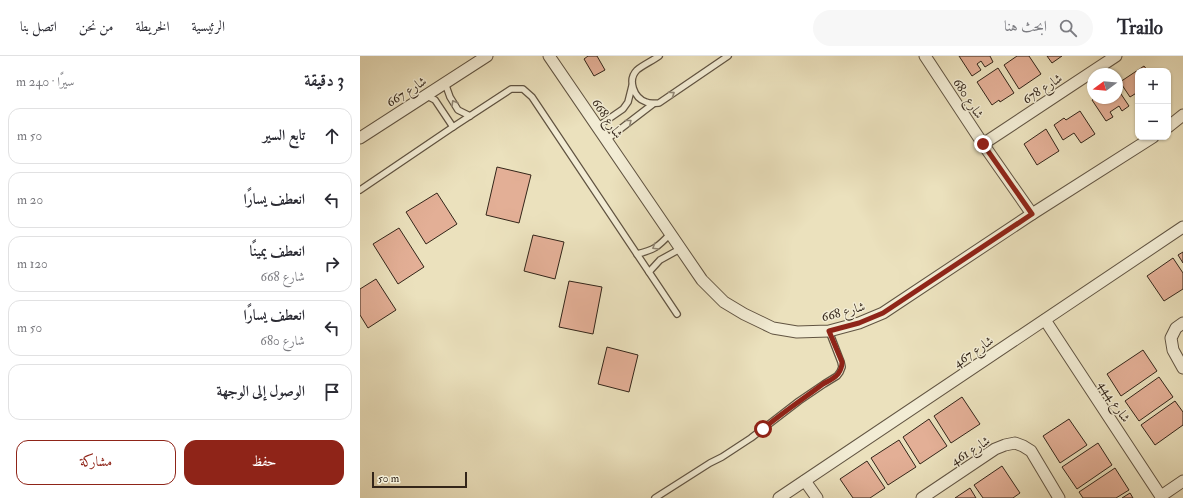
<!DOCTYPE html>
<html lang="ar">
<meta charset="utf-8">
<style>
:root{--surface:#fff;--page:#f7f7f7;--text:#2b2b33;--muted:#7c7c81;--line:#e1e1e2;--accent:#8f2418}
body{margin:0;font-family:"IM FELL Double Pica",Amiri,serif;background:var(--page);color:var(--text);direction:rtl}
.controls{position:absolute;right:12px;top:12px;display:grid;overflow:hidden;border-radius:8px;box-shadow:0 1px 3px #0004}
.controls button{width:36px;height:36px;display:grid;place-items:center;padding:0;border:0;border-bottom:1px solid var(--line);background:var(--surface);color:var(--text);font:20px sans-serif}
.compass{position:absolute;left:727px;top:12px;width:36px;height:36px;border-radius:50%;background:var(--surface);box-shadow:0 1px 3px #0004;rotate:254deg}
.scale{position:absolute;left:12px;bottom:10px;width:95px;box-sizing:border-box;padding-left:4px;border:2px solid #332519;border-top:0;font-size:11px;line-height:14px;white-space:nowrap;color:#332519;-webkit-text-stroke:3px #f2ecd4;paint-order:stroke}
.stop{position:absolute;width:12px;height:12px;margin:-9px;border:3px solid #8f2418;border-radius:50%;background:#fff}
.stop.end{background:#8f2418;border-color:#fff;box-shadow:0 1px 4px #0008}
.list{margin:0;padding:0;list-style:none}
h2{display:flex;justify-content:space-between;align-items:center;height:52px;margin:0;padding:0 16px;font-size:17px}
h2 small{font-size:13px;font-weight:400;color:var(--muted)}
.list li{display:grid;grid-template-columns:26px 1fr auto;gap:12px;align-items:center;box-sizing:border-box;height:56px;margin:0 8px 8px;padding:0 8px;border:1px solid var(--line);border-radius:12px}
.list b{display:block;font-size:15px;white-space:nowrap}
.list p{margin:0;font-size:13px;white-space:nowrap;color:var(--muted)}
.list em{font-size:13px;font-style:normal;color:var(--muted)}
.actions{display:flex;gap:8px;padding:12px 16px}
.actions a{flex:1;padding:9px 0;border:1px solid var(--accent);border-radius:12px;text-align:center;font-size:14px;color:var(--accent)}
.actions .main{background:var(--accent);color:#fff}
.icon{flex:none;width:22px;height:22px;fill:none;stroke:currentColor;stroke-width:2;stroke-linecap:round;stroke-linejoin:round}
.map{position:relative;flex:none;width:823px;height:442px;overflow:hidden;direction:ltr}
header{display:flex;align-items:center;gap:24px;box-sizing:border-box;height:56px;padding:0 20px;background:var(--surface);border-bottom:1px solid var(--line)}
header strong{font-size:19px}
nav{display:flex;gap:22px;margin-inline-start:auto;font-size:14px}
.search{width:280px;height:36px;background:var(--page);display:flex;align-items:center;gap:10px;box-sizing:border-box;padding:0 14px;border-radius:22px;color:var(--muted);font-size:15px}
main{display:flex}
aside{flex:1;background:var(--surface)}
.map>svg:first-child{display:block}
</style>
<header>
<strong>Trailo</strong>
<div class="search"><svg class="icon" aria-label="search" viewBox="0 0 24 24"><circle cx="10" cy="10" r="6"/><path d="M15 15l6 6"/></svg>ابحث هنا</div>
<nav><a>الرئيسية</a><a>الخريطة</a><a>من نحن</a><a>اتصل بنا</a></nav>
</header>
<main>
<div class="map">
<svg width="823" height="442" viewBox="0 0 823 442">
<rect width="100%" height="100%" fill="#ebe1bd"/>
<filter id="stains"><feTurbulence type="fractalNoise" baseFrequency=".005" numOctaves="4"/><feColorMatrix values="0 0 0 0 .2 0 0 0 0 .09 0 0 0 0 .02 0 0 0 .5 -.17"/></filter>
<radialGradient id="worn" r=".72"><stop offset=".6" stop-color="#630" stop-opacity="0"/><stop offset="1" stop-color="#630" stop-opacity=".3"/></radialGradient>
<g fill="#e3af96" stroke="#332519">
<polygon points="228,0 237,0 245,14 234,20 224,3"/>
<polygon points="599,0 630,0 633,6 625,11 621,5 617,8 621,14 612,20"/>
<polygon points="657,0 669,0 681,18 659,33 644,9"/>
<polygon points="687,0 702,0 692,7"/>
<polygon points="784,10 788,15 778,15 778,36 770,41 760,26"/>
<polygon points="638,12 654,37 640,46 639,44 632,49 617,26"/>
<polygon points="757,32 769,50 762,55 759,50 750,56 753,61 746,65 732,44 736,42 757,42"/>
<polygon points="720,55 735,78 721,87 714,77 703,84 694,69 704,62 706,64"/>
<polygon points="686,73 699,95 677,109 664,88"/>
<polygon points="137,111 171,119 159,167 126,159"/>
<polygon points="77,137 97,168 66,188 46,156"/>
<polygon points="39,172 64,211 38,228 13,188"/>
<polygon points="173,179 204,186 195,223 164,215"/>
<polygon points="823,196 823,207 818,199"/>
<polygon points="813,202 823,217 823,233 804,245 787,220"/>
<polygon points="16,223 36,254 8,272 0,259 0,233"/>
<polygon points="209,225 242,231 233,278 199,271"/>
<polygon points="247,291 278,299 269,336 238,328"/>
<polygon points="783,294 797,315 761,340 747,318"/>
<polygon points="799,321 813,341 779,365 765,345"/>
<polygon points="602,341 620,368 591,387 574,360"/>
<polygon points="815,345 823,356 823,369 795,389 781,369"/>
<polygon points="569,363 587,390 560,408 543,381"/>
<polygon points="709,363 727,389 700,407 683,380"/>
<polygon points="539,384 556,411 528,429 511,402"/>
<polygon points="738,387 752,409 717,433 702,411"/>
<polygon points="507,405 525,432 510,442 493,442 480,423"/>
<polygon points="642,410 660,437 653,442 623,442 614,429"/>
<polygon points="755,412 769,434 756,442 723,442 719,436"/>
<polygon points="610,432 616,442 595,442"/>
<polygon points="770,437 773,442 762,442"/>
</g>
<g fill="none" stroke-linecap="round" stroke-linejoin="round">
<g stroke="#615442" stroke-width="8">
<g id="service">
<path d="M299,0c-7,5 -16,9 -22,14 -10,10 -3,28 9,32 4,2 8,1 13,1l69,-47"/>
<polyline points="85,27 90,41 98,54 110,60"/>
<polyline points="65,39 75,44 93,71"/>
<polyline points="237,71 263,53 268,46 272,30"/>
<polyline points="246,84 293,48"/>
<polyline points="0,134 93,71 151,33 163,33 172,41 317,258"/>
<path d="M277,198c17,-4 21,-7 33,-20"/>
<polyline points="289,216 300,204 320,193"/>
<polyline points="295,442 350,407 362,401 391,382 439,345 464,328 477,320 480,316 482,311 481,306 469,275"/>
</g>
</g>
<g stroke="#615442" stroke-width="13">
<g id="minor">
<polyline points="189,0 342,224 364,246 384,258 413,272 437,276 469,275 499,267 523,257 672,158 793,81"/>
<polyline points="565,0 623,88 672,158"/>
<polyline points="808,71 823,59"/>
<polyline points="0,82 127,0"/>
<polyline points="623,88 756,0"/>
<polyline points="685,264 802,442"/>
<polyline points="823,267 816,272 811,282 813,294 823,312"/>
<polyline points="445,425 457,442"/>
<polyline points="801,440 823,425"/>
<polyline points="419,442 823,171"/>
<polyline points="562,442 635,393 645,389 655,387 663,390 671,395 699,442"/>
</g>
</g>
<use href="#service" stroke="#f2ecd4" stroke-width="5.5"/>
<use href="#minor" stroke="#f2ecd4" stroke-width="11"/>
</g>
<defs><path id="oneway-chevron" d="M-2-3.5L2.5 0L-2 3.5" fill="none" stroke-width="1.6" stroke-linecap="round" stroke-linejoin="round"/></defs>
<g stroke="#928876">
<use href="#oneway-chevron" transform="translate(312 38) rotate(-34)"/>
<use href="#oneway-chevron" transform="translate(94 47) rotate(-120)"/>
<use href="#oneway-chevron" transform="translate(269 66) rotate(-39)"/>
<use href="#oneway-chevron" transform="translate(295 191) rotate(149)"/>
</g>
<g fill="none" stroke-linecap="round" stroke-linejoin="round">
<path stroke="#8f2418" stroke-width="5" d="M403,373c19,-16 40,-30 60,-45 5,-3 11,-5 15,-10 3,-4 4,-7 4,-12l-13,-31 30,-8 24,-10 149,-99 -49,-70"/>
</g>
<g text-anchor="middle" stroke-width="3" stroke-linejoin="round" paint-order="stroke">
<g font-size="13" fill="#332519" stroke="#f2ecd4">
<text transform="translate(682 32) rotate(-33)" y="5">شارع 678</text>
<text transform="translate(46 35) rotate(-33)" y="5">شارع 667</text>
<text transform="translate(609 42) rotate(57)" y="5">شارع 680</text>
<text transform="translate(248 62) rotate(56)" y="5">شارع 668</text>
<text transform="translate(483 255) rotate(-15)" y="5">شارع 668</text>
<text transform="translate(613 295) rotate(-34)" y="5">شارع 467</text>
<text transform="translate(755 345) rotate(57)" y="5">شارع 444</text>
<text transform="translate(610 394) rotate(-32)" y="5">شارع 461</text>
</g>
</g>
<rect width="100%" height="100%" filter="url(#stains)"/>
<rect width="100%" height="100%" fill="url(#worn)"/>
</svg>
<div class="controls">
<button>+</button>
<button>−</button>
</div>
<svg class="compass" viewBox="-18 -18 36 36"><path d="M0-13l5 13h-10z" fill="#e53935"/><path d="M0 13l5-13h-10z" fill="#7c7c81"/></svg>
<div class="scale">50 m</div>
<div class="stop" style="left:403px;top:373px"></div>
<div class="stop end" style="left:623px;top:88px"></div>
</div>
<aside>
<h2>3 دقيقة<small>سيرًا · 240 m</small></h2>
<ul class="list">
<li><svg class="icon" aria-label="ahead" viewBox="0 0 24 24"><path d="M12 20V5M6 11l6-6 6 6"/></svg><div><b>تابع السير</b></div><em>50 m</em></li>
<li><svg class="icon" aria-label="left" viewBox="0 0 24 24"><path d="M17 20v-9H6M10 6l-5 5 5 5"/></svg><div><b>انعطف يسارًا</b></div><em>20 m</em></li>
<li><svg class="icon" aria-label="right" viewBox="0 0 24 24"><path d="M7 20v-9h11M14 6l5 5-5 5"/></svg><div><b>انعطف يمينًا</b><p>شارع 668</p></div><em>120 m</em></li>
<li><svg class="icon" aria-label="left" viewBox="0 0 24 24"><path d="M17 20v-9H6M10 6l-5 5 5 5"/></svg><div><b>انعطف يسارًا</b><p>شارع 680</p></div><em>50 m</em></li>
<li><svg class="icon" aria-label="arrive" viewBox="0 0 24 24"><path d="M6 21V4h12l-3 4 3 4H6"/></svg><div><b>الوصول إلى الوجهة</b></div></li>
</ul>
<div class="actions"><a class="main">حفظ</a><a>مشاركة</a></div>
</aside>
</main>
